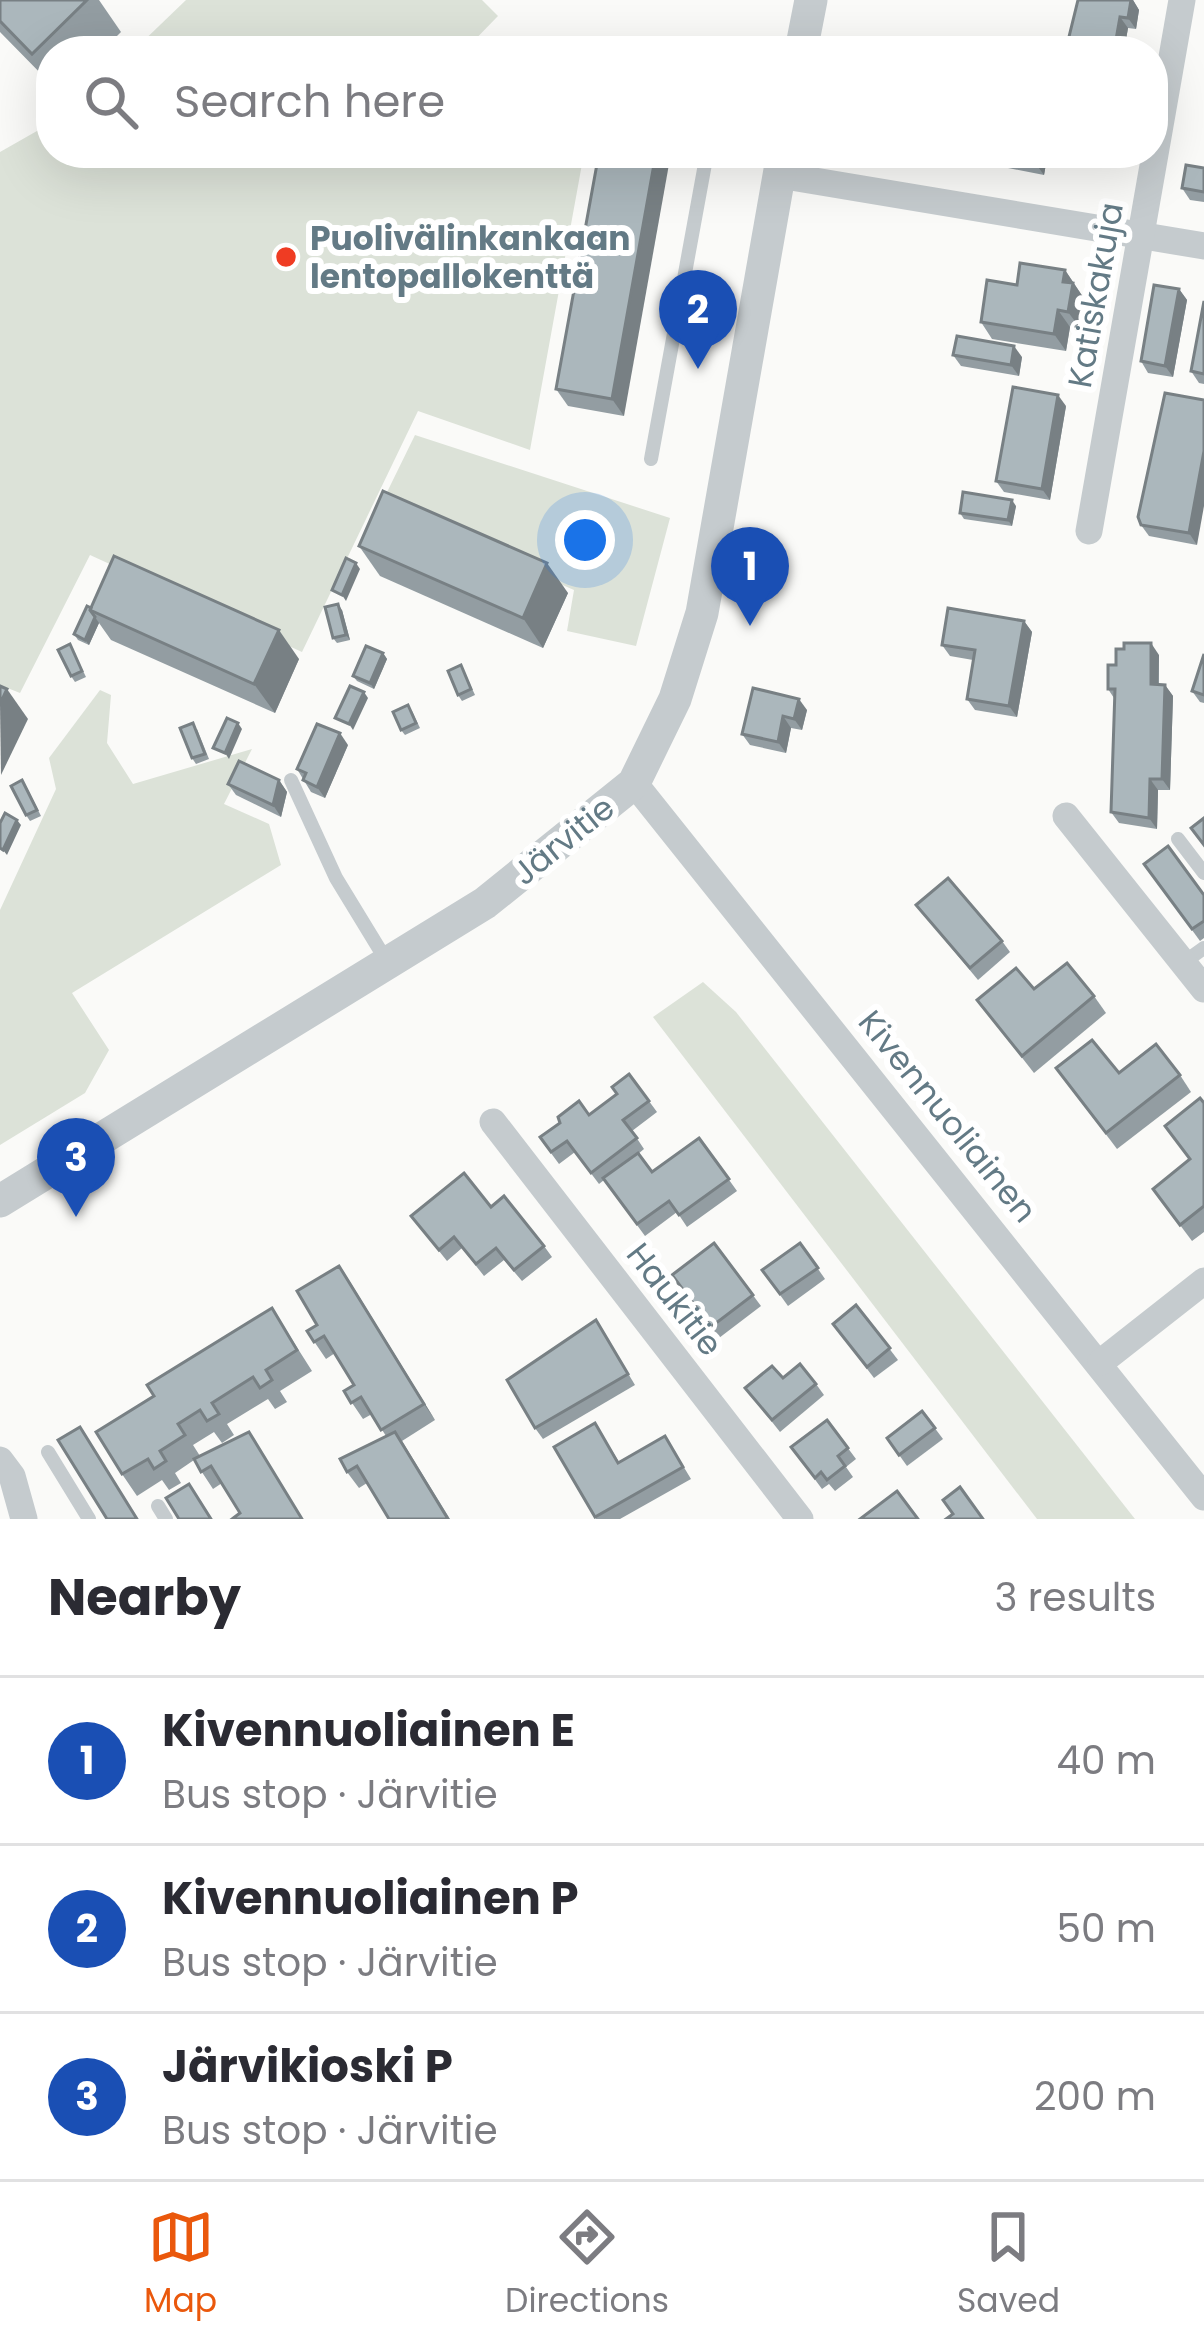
<!DOCTYPE html>
<meta charset="utf-8">
<style>
:root{--surface:#fff;--page:#f7f7f7;--text:#2b2b33;--muted:#7c7c81;--line:#e1e1e2;--accent:#ea580c}
body{margin:0;font-family:Poppins,sans-serif;background:var(--page);color:var(--text)}
.you{position:absolute;left:585px;top:540px;width:42px;height:42px;margin:-30px;border:9px solid #fff;border-radius:50%;background:#1a73e8;box-shadow:0 0 0 18px #1a73e833}
.badge{display:grid;place-items:center;width:78px;height:78px;border-radius:50%;background:var(--accent);color:#fff;font-size:39px;font-weight:700}
.pin{position:absolute;translate:-50% -99px;filter:drop-shadow(0 3px 6px #0008)}
.pin::after{content:'';position:absolute;top:63px;width:42px;height:36px;background:inherit;clip-path:polygon(0 0,100% 0,50% 100%)}
.list{margin:0;padding:0;list-style:none}
h2{display:flex;justify-content:space-between;align-items:center;height:156px;margin:0;padding:0 48px;font-size:51px}
h2 small{font-size:39px;font-weight:400;color:var(--muted)}
.list li{display:grid;grid-template-columns:78px 1fr auto;gap:36px;align-items:center;box-sizing:border-box;height:168px;padding:0 48px;border-top:3px solid var(--line)}
.list b{display:block;font-size:45px;white-space:nowrap}
.list p{margin:0;font-size:39px;white-space:nowrap;color:var(--muted)}
.list em{font-size:39px;font-style:normal;color:var(--muted)}
.icon{flex:none;width:66px;height:66px;fill:none;stroke:currentColor;stroke-width:2;stroke-linecap:round;stroke-linejoin:round}
.map{position:relative;flex:none;width:1204px;height:1519px;overflow:hidden}
.search{position:absolute;background:var(--surface);box-shadow:0 12px 48px #0002;left:36px;right:36px;top:36px;height:132px;display:flex;align-items:center;gap:30px;box-sizing:border-box;padding:0 42px;border-radius:48px;color:var(--muted);font-size:45px}
.sheet{height:660px;background:var(--surface)}
nav{display:flex;justify-content:space-around;align-items:center;box-sizing:border-box;height:168px;border-top:3px solid var(--line);background:var(--surface);font-size:33px;color:var(--muted)}
nav a{display:grid;justify-items:center;gap:6px}
nav .on{color:var(--accent)}
.map>svg:first-child{display:block}
</style>
<div class="map">
<svg width="1204" height="1519" viewBox="0 0 1204 1519">
<rect width="100%" height="100%" fill="#fafaf8"/>
<g fill="#dce2d8">
<polygon points="186,0 482,0 498,16 464,51 133,51"/>
<polygon points="51,123 51,153 584,153 530,450 418,411 302,652 90,555 20,693 0,685 0,152"/>
<polygon points="415,435 670,518 636,646 567,631 574,590 400,514 368,531"/>
<polygon points="100,690 111,695 107,743 133,784 252,749 224,804 269,824 281,865 72,993 109,1050 85,1093 0,1145 0,910 56,789 49,758"/>
<polygon points="703,982 736,1012 1135,1519 1037,1519 653,1017"/>
</g>
<g fill="none" stroke-linecap="round" stroke-linejoin="round">
<g stroke="#c5cbce" stroke-width="14">
<polyline points="651,459 707,153"/>
<polyline points="291,780 336,878 386,960"/>
<polyline points="1178,839 1204,873"/>
<polyline points="1183,963 1204,948"/>
<polyline points="48,1452 89,1519"/>
<polyline points="158,1506 166,1519"/>
</g>
<g stroke="#c5cbce" stroke-width="27">
<polyline points="779,175 1204,246"/>
<polyline points="1089,531 1182,0"/>
<polyline points="634,783 1204,1497"/>
<polyline points="1066,816 1204,989"/>
<polyline points="493,1122 800,1519"/>
<polyline points="1101,1362 1204,1281"/>
<polyline points="0,1460 12,1476 24,1519"/>
</g>
<g stroke="#c5cbce" stroke-width="33">
<polyline points="801,51 811,0"/>
<polyline points="0,1201 485,903 634,783 675,699 702,613 783,153"/>
</g>
</g>
<g fill="#939da2">
<polygon points="0,0 99,0 121,32 102,51 51,51 51,84 0,32"/>
<polygon points="1078,0 1133,0 1139,10 1136,29 1128,28 1124,51 1067,51 1066,49"/>
<polygon points="599,153 624,416 568,406 556,389"/>
<polygon points="1048,153 1044,175 1003,167 995,156"/>
<polygon points="1055,153 1114,153 1114,156 1107,155 1105,166 1059,158"/>
<polygon points="1204,168 1204,202 1190,200 1182,188"/>
<polygon points="1065,270 1085,300 1080,328 1070,327 1066,351 992,339 981,322 1017,285"/>
<polygon points="1179,289 1187,300 1173,377 1148,373 1141,361"/>
<polygon points="1204,301 1204,384 1199,383 1191,371"/>
<polygon points="953,355 1022,357 1019,376 961,366"/>
<polygon points="1165,393 1197,545 1149,536 1141,525"/>
<polygon points="1066,406 1050,500 1004,492 996,481"/>
<polygon points="1016,506 1012,526 964,519 960,513"/>
<polygon points="359,546 568,593 543,648 380,576"/>
<polygon points="87,606 299,659 275,713 111,640 99,623 89,645 78,640 74,634"/>
<polygon points="342,610 350,640 337,643 333,638"/>
<polygon points="1024,621 1032,632 1017,717 975,710 967,699 973,660 950,656 942,645"/>
<polygon points="70,644 86,677 75,682 71,676"/>
<polygon points="383,653 387,659 374,689 357,681 353,676"/>
<polygon points="1204,654 1204,703 1200,702 1192,691"/>
<polygon points="1159,655 1159,684 1165,685 1173,696 1170,790 1158,790 1157,829 1119,823 1111,812 1114,698 1108,689"/>
<polygon points="461,665 475,695 462,701 458,695"/>
<polygon points="753,688 807,710 802,730 791,728 786,753 750,745 742,734"/>
<polygon points="412,711 420,728 405,735 401,730"/>
<polygon points="197,729 209,759 196,764 192,758"/>
<polygon points="348,745 325,798 311,792 297,769"/>
<polygon points="279,780 287,792 281,817 236,795 228,784"/>
<polygon points="26,786 41,816 30,821 26,815"/>
<polygon points="1144,864 1204,895 1204,938 1200,941"/>
<polygon points="916,905 1002,941 1010,952 978,980"/>
<polygon points="1034,989 1094,996 1106,1013 1034,1073 977,1000"/>
<polygon points="1056,1068 1180,1075 1191,1092 1117,1149"/>
<polygon points="629,1074 657,1112 632,1131 644,1149 638,1154 652,1172 699,1138 737,1191 687,1227 677,1212 645,1236 604,1180 599,1184 575,1152 559,1164 548,1149 560,1123 589,1115 617,1094"/>
<polygon points="1204,1103 1204,1232 1192,1241 1153,1189 1190,1160 1165,1126"/>
<polygon points="491,1207 544,1246 552,1257 522,1281 504,1260 484,1276 462,1248 447,1261 411,1216"/>
<polygon points="714,1243 761,1306 719,1338 672,1275"/>
<polygon points="800,1243 825,1279 788,1306 762,1270"/>
<polygon points="339,1266 435,1420 402,1441 450,1519 389,1519 367,1483 359,1488 347,1472 386,1436 372,1414 363,1419 344,1391 354,1385 335,1353 326,1359 307,1331 317,1325"/>
<polygon points="856,1305 898,1360 874,1378 833,1324"/>
<polygon points="272,1308 312,1371 280,1391 287,1402 275,1409 268,1399 227,1424 234,1435 222,1443 214,1432 193,1445 200,1456 261,1449 240,1513 222,1483 213,1489 194,1460 175,1473 181,1483 169,1490 162,1480 137,1496 122,1474 154,1396"/>
<polygon points="596,1320 635,1385 543,1439 535,1428"/>
<polygon points="783,1378 816,1384 824,1395 780,1432 745,1388"/>
<polygon points="922,1411 943,1439 907,1466 887,1438"/>
<polygon points="827,1420 856,1459 846,1467 853,1477 835,1491 829,1484 822,1489 791,1447"/>
<polygon points="595,1423 619,1462 665,1436 691,1479 620,1519 596,1519 554,1447"/>
</g>
<g fill="#788084">
<polygon points="1125,0 1133,0 1139,10 1136,29 1128,18"/>
<polygon points="1120,17 1128,28 1124,51 1114,51"/>
<polygon points="656,153 671,153 624,416 612,399"/>
<polygon points="1038,153 1048,153 1044,175 1036,164"/>
<polygon points="1096,153 1105,153 1107,155 1105,166"/>
<polygon points="1065,270 1085,300 1080,328 1068,312 1063,282"/>
<polygon points="1179,289 1187,300 1173,377 1165,366"/>
<polygon points="1058,310 1070,327 1066,351 1054,334"/>
<polygon points="1014,346 1022,357 1019,376 1011,365"/>
<polygon points="1058,395 1066,406 1050,500 1042,489"/>
<polygon points="1204,451 1204,506 1197,545 1189,533"/>
<polygon points="1012,500 1016,506 1012,526 1008,520"/>
<polygon points="356,563 360,569 346,601 342,595"/>
<polygon points="547,563 568,593 543,648 523,618"/>
<polygon points="338,604 342,610 350,640 346,635"/>
<polygon points="95,617 99,623 89,645 85,640"/>
<polygon points="1024,621 1032,632 1017,717 1009,706"/>
<polygon points="279,630 299,659 275,713 254,684"/>
<polygon points="1151,643 1159,655 1158,696 1151,684"/>
<polygon points="383,653 387,659 374,689 370,683"/>
<polygon points="1165,685 1173,696 1170,790 1162,779"/>
<polygon points="7,689 28,719 1,775 0,704"/>
<polygon points="364,692 368,698 353,730 349,724"/>
<polygon points="799,699 807,710 802,730 794,719"/>
<polygon points="783,716 791,728 786,753 778,742"/>
<polygon points="238,723 242,729 229,759 225,753"/>
<polygon points="340,733 348,745 325,798 317,787"/>
<polygon points="1150,779 1158,790 1157,829 1149,818"/>
<polygon points="279,780 287,792 281,817 273,805"/>
<polygon points="17,820 21,825 7,855 3,850"/>
<polygon points="339,1266 350,1282 435,1420 424,1404"/>
</g>
<g fill="#abb7bc" stroke="#788084" stroke-width="3">
<polygon points="0,0 87,0 32,54 0,21"/>
<polygon points="1078,0 1131,0 1128,18 1120,17 1114,51 1066,49"/>
<polygon points="599,153 656,153 612,399 556,389"/>
<polygon points="996,153 1038,153 1036,164 995,156"/>
<polygon points="1186,165 1204,168 1204,192 1182,188"/>
<polygon points="1020,263 1065,270 1063,282 1073,283 1068,312 1058,310 1054,334 981,322 987,280 1017,285"/>
<polygon points="1154,285 1179,289 1165,366 1141,361"/>
<polygon points="1204,301 1204,374 1191,371"/>
<polygon points="957,336 1014,346 1011,365 953,355"/>
<polygon points="1013,387 1058,395 1042,489 996,481"/>
<polygon points="1165,393 1204,400 1204,451 1189,533 1141,525 1138,517"/>
<polygon points="383,491 547,563 523,618 359,546"/>
<polygon points="963,492 1012,500 1008,520 960,513"/>
<polygon points="114,556 279,630 254,684 90,610"/>
<polygon points="346,558 356,563 342,595 332,590"/>
<polygon points="338,604 346,635 333,638 325,607"/>
<polygon points="87,606 91,608 90,610 95,617 85,640 74,634"/>
<polygon points="948,608 1024,621 1009,706 967,699 975,650 942,645"/>
<polygon points="1124,643 1151,643 1151,684 1165,685 1162,779 1150,779 1149,818 1111,812 1115,689 1108,689 1108,665 1116,665 1116,649 1124,649"/>
<polygon points="70,644 82,671 71,676 58,650"/>
<polygon points="366,646 383,653 370,683 353,676"/>
<polygon points="1204,654 1204,695 1192,691"/>
<polygon points="461,665 471,689 458,695 448,671"/>
<polygon points="0,686 7,689 0,704"/>
<polygon points="350,686 364,692 349,724 335,718"/>
<polygon points="753,688 799,699 794,719 783,716 778,742 742,734"/>
<polygon points="408,705 416,723 401,730 393,712"/>
<polygon points="227,718 238,723 225,753 213,748"/>
<polygon points="193,723 205,754 192,758 180,728"/>
<polygon points="317,724 340,733 317,787 303,780 306,773 297,769"/>
<polygon points="239,761 279,780 273,805 228,784"/>
<polygon points="22,780 37,810 26,815 11,786"/>
<polygon points="5,813 17,820 3,850 0,848 0,823"/>
<polygon points="1204,818 1204,845 1191,828"/>
<polygon points="1168,846 1204,895 1204,921 1192,929 1144,864"/>
<polygon points="948,878 1002,941 970,968 916,905"/>
<polygon points="1067,963 1094,996 1022,1056 977,1000 1016,968 1034,989"/>
<polygon points="1092,1040 1119,1073 1156,1044 1180,1075 1106,1133 1056,1068"/>
<polygon points="629,1074 649,1101 623,1120 637,1138 591,1173 567,1141 551,1152 540,1137 560,1123 558,1117 579,1101 589,1115 617,1094 612,1087"/>
<polygon points="1200,1098 1204,1103 1204,1206 1180,1225 1153,1189 1190,1159 1165,1126"/>
<polygon points="699,1138 729,1179 679,1215 669,1201 637,1224 603,1178 638,1153 652,1172"/>
<polygon points="464,1173 491,1207 504,1196 544,1246 514,1270 496,1248 476,1264 454,1237 439,1250 411,1216"/>
<polygon points="714,1243 753,1295 711,1327 672,1275"/>
<polygon points="800,1243 818,1268 780,1294 762,1270"/>
<polygon points="339,1266 424,1404 381,1430 361,1397 351,1403 344,1391 354,1385 324,1336 314,1342 307,1331 317,1325 297,1291"/>
<polygon points="856,1305 890,1348 867,1367 833,1324"/>
<polygon points="272,1308 297,1350 266,1370 272,1380 260,1388 253,1377 212,1403 219,1414 207,1421 200,1410 178,1424 185,1435 160,1451 166,1461 154,1469 148,1459 122,1474 96,1432 154,1396 147,1385"/>
<polygon points="596,1320 628,1374 535,1428 507,1380"/>
<polygon points="800,1364 816,1384 772,1420 745,1388 772,1366 783,1378"/>
<polygon points="922,1411 935,1428 899,1455 887,1438"/>
<polygon points="827,1420 848,1448 838,1456 845,1466 827,1480 821,1472 815,1478 791,1447"/>
<polygon points="595,1423 618,1463 665,1436 683,1467 595,1517 554,1447"/>
<polygon points="80,1427 137,1519 107,1519 58,1440"/>
<polygon points="249,1432 302,1519 232,1519 240,1513 211,1466 201,1472 194,1459"/>
<polygon points="395,1432 448,1519 389,1519 357,1466 347,1472 340,1459"/>
<polygon points="189,1484 211,1519 179,1519 166,1498"/>
<polygon points="960,1487 983,1519 946,1519 953,1514 943,1500"/>
<polygon points="897,1491 918,1519 860,1519"/>
</g>
<circle fill="#ef3c23" stroke="#fff" stroke-width="4.5" cx="286" cy="257" r="12"/>
<g text-anchor="middle" stroke-width="12" stroke-linejoin="round" paint-order="stroke">
<g font-size="33" font-weight="bold" fill="#637a85" stroke="#fff" text-anchor="start">
<text x="310" y="250">Puolivälinkankaan<tspan x="310" dy="38">lentopallokenttä</tspan></text>
</g>
<g font-size="33" fill="#637a85" stroke="#fff">
<text transform="translate(1095 295) rotate(-80)" y="12">Katiskakuja</text>
<text transform="translate(563 840) rotate(-39)" y="12">Järvitie</text>
<text transform="translate(948 1116) rotate(51)" y="12">Kivennuoliainen</text>
<text transform="translate(675 1299) rotate(52)" y="12">Haukitie</text>
</g>
</g>
</svg>
<div class="you"></div>
<div class="pin badge" style="left:750px;top:626px;background:#1a4fb4">1</div>
<div class="pin badge" style="left:698px;top:369px;background:#1a4fb4">2</div>
<div class="pin badge" style="left:76px;top:1217px;background:#1a4fb4">3</div>
<div class="search"><svg class="icon" aria-label="search" viewBox="0 0 24 24"><circle cx="10" cy="10" r="6"/><path d="M15 15l6 6"/></svg>Search here</div>
</div>
<section class="sheet">
<h2>Nearby<small>3 results</small></h2>
<ul class="list">
<li><span class="badge" style="background:#1a4fb4">1</span><div><b>Kivennuoliainen E</b><p>Bus stop · Järvitie</p></div><em>40 m</em></li>
<li><span class="badge" style="background:#1a4fb4">2</span><div><b>Kivennuoliainen P</b><p>Bus stop · Järvitie</p></div><em>50 m</em></li>
<li><span class="badge" style="background:#1a4fb4">3</span><div><b>Järvikioski P</b><p>Bus stop · Järvitie</p></div><em>200 m</em></li>
</ul>
</section>
<nav>
<a class="on"><svg class="icon" aria-label="map" viewBox="0 0 24 24"><path d="M3 6l6-2 6 2 6-2v14l-6 2-6-2-6 2zM9 4v14M15 6v14"/></svg>Map</a>
<a><svg class="icon" aria-label="directions" viewBox="0 0 24 24"><path d="M12 3l9 9-9 9-9-9zM9 14v-3h6M13 9l2 2-2 2"/></svg>Directions</a>
<a><svg class="icon" aria-label="saved" viewBox="0 0 24 24"><path d="M7 4h10v16l-5-4-5 4z"/></svg>Saved</a>
</nav>
